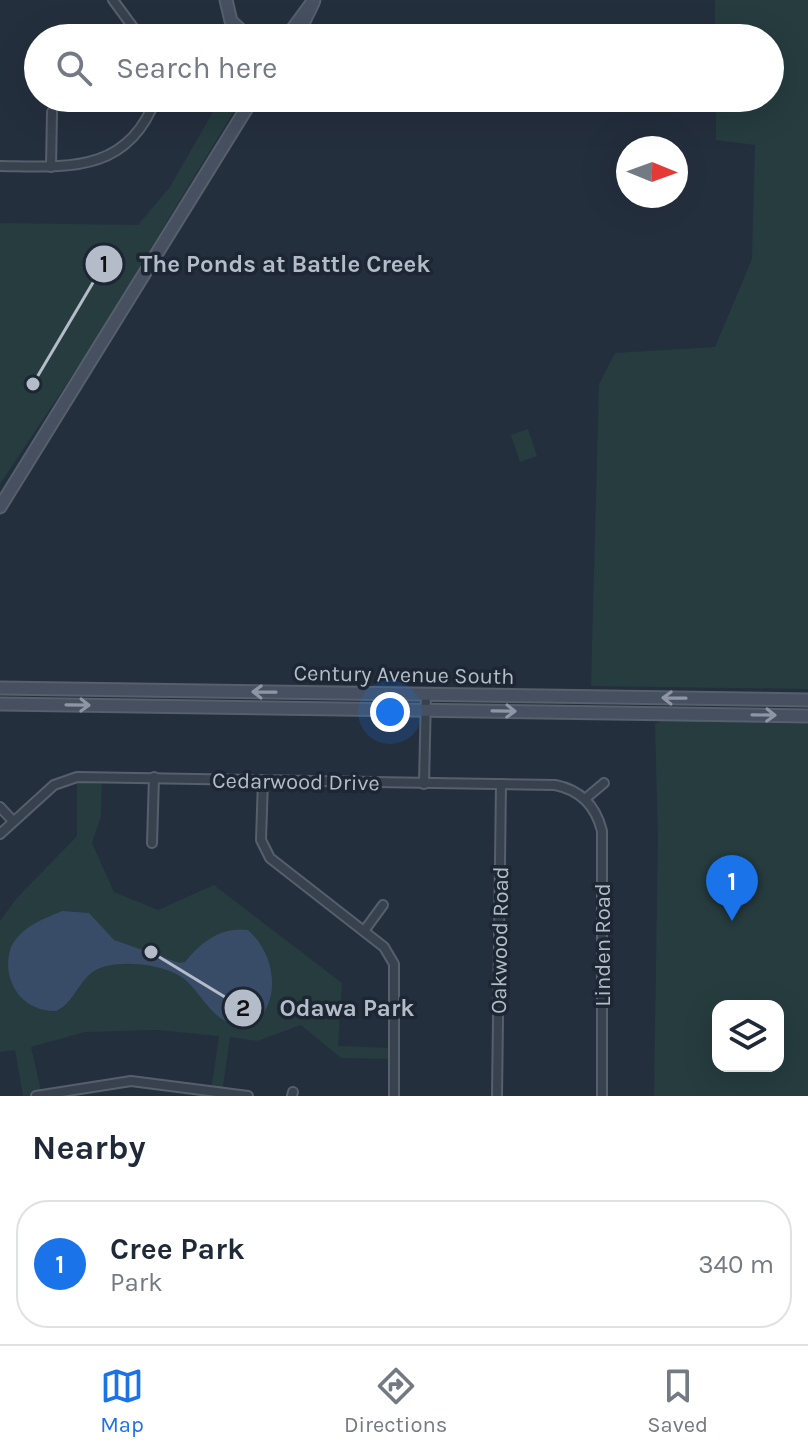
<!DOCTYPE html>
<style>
:root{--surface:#fff;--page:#f2f2f3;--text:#1f2937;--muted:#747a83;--line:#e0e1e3;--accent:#1a73e8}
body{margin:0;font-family:Karla,sans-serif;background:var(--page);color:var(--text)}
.controls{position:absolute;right:24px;bottom:24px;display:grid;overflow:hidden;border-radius:16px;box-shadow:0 8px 32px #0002}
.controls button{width:72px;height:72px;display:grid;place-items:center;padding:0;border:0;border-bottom:2px solid var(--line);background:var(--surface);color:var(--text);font:40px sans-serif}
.compass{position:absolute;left:616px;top:136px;width:72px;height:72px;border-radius:50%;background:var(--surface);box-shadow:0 8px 32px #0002;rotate:91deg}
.you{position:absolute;left:390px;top:712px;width:28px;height:28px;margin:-20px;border:6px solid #fff;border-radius:50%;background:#1a73e8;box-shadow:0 0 0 12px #1a73e833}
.badge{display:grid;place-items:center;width:52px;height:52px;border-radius:50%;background:var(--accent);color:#fff;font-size:26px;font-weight:700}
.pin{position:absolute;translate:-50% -66px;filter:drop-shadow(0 2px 4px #0008)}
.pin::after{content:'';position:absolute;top:42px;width:28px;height:24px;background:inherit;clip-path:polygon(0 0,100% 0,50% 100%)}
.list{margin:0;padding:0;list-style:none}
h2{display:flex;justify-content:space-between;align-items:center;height:104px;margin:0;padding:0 32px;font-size:34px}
h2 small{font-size:26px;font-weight:400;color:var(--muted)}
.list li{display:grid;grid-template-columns:52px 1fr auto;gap:24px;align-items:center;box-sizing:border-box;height:128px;margin:0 16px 16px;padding:0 16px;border:2px solid var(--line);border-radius:32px}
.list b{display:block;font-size:30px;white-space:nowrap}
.list p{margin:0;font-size:26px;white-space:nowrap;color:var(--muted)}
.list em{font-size:26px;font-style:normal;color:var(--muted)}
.icon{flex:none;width:44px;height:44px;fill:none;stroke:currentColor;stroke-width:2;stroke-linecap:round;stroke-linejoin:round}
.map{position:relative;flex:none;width:808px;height:1096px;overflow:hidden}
.search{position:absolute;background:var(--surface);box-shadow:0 8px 32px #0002;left:24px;right:24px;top:24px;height:88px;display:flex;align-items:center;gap:20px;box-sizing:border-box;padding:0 28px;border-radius:44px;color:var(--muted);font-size:30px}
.sheet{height:248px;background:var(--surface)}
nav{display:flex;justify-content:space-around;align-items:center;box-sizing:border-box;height:112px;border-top:2px solid var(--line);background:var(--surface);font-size:22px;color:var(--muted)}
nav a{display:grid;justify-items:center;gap:4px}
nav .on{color:var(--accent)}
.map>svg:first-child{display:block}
</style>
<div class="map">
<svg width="808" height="1096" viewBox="0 0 808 1096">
<rect width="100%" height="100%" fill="#242f3e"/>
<g fill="#263c3f" fill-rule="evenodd">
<polygon points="715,0 808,0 808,689 591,686 599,384 615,353 715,347 752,259 755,145 716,140 716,98 770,98 770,38 715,38"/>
<polygon points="221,98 242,98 87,353 0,484 0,223 138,225 170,187"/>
<polygon points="528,429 537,456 520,462 511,435"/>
<path d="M655,718l153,2v376h-154l4,-260 -3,-112 5,-2zM718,1006h60v60h-60z"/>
<polygon points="102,776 101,816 92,843 114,892 158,910 214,885 342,983 338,1046 394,1048 394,1059 341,1058 301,1025 257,1041 230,1037 222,1093 211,1091 219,1036 157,1030 85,1032 31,1047 42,1095 23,1096 15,1050 0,1052 0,921 16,899 77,836 77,777"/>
</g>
<path fill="#394c67" d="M62,911l27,2 25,27 65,23 6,-1c15,-19 36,-36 63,-32 27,24 34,68 7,94 -42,10 -51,-33 -75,-48 -20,-12 -58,-16 -80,-8 -21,8 -24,34 -44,43 -34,1 -56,-31 -45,-64 11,-21 31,-27 51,-36z"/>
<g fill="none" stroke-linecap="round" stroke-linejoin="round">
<g stroke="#565f6c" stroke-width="12">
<g id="street">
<polyline points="113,0 141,38"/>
<path d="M0,166c67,1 128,8 156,-68"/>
<polyline points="51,167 52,112"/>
<polyline points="263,780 261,840 270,858 384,947 394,964 394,1096"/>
<polyline points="424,784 426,694"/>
<polyline points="585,799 604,783"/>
<polyline points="0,807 13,821"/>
<path d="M0,834l54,-49 23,-8 478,8c26,5 41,22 47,46v265"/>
<polyline points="152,843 154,777"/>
<polyline points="364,931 383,905"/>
<polyline points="36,1096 131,1081 248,1096"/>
<polyline points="292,1096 293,1092"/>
<polyline points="497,1096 501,784"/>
</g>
</g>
<g stroke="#565f6c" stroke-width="15">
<g id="secondary">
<polyline points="226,0 231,21 249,38"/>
<polyline points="286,38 314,0"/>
<polyline points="296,38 313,3"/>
<polyline points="0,507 253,98"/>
<polyline points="0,688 808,700"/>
<polyline points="0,704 808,716"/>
</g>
</g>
<use href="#street" stroke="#38414e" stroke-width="8"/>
<use href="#secondary" stroke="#465061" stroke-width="11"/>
</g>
<defs><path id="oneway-shaft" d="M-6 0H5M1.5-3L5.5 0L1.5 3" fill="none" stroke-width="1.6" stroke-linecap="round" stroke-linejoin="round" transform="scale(2)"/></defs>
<g stroke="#8e96a5">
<use href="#oneway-shaft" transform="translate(264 692) rotate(-179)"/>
<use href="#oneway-shaft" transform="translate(674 698) rotate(-179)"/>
<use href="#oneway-shaft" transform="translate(78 705) rotate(1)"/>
<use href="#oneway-shaft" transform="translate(504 711) rotate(1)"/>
<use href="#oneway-shaft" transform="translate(764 715) rotate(1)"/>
</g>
<g text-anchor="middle" stroke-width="7" stroke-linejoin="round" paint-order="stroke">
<g font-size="22" fill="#b4bcc9" stroke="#1d2633">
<text transform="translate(404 674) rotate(1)" y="8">Century Avenue South</text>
<text transform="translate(296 781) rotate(1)" y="8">Cedarwood Drive</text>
<text transform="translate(499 940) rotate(-89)" y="8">Oakwood Road</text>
<text transform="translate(602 945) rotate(-90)" y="8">Linden Road</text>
</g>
</g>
<path fill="none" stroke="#b4bcc9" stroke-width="3" d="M33 384L104 264M151 952L243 1008"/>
<g fill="#b4bcc9" stroke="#1d2633" stroke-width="3">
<circle cx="33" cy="384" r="8"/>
<circle cx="151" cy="952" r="8"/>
<circle cx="104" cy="264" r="20"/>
<circle cx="243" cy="1008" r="20"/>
</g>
<g font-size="24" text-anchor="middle" font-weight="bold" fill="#111">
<text x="104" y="272">1</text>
<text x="243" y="1016">2</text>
</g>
<g font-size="24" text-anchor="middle" font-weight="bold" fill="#b4bcc9" stroke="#1d2633" stroke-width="7" stroke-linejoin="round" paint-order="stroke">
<text x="285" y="272">The Ponds at Battle Creek</text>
<text x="347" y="1016">Odawa Park</text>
</g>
</svg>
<div class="controls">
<button><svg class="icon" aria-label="layers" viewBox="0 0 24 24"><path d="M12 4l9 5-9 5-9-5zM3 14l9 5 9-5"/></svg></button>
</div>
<svg class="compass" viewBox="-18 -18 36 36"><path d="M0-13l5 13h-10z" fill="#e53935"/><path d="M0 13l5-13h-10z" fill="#747a83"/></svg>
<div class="you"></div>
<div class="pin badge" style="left:732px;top:921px">1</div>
<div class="search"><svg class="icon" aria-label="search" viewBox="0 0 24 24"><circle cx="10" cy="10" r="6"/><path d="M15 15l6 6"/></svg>Search here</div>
</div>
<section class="sheet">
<h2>Nearby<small></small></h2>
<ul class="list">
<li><span class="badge">1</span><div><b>Cree Park</b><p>Park</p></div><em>340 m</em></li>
</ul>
</section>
<nav>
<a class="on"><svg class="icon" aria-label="map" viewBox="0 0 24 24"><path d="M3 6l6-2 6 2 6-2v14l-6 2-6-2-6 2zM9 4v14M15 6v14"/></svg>Map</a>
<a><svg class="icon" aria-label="directions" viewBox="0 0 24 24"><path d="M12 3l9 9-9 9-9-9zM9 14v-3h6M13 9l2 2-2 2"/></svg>Directions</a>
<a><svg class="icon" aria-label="saved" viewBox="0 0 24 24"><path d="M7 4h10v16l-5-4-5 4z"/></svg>Saved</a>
</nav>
